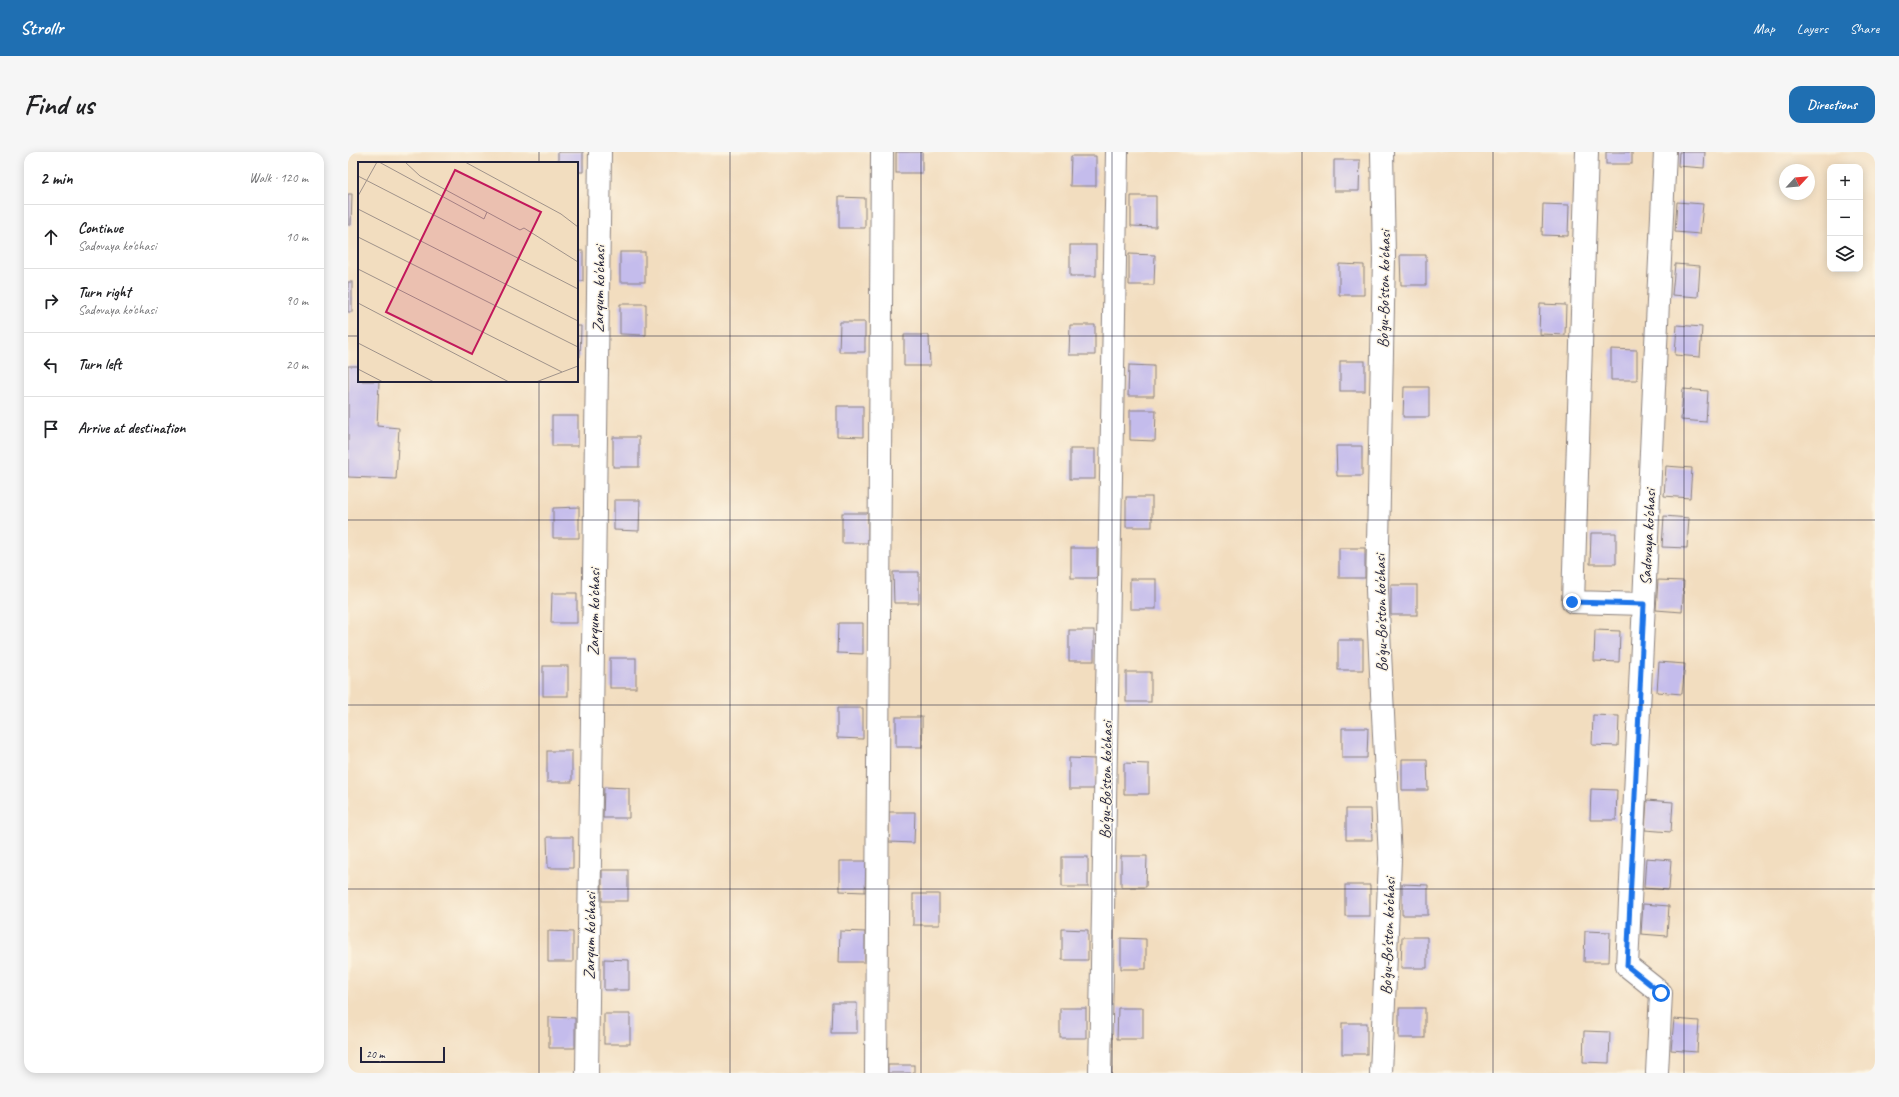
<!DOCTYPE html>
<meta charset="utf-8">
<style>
:root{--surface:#fff;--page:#f6f6f6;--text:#202124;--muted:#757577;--line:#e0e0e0;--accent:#1f6fb2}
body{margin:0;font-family:Caveat,sans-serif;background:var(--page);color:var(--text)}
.controls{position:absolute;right:12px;top:12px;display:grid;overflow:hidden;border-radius:8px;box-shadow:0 2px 10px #0003}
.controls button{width:36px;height:36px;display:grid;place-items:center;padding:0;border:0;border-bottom:1px solid var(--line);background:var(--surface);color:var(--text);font:20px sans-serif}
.compass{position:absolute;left:1431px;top:12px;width:36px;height:36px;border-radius:50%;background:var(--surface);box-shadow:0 2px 10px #0003;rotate:64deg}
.scale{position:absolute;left:12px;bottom:10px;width:85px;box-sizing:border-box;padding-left:4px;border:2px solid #22223b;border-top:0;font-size:11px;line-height:14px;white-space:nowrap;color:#22223b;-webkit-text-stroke:3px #fcf5e5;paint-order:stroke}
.stop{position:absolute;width:12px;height:12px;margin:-9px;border:3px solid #1a73e8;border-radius:50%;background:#fff}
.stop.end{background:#1a73e8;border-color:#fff;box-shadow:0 1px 4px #0008}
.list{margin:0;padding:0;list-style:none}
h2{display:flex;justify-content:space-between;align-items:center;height:52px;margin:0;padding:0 16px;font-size:17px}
h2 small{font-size:13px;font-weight:400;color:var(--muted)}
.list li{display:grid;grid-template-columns:26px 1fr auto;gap:12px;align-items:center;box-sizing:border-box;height:64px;padding:0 16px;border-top:1px solid var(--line)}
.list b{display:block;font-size:15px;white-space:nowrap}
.list p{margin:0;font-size:13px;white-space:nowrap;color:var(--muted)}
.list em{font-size:13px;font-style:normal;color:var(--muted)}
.icon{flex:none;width:22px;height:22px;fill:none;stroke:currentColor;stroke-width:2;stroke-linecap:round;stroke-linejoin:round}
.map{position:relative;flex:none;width:1527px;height:921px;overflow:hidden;border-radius:12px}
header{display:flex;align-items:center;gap:24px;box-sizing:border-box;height:56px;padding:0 20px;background:var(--accent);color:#fff}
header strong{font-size:19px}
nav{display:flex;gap:22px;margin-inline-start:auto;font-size:14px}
.intro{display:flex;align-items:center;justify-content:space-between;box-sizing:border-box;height:96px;padding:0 24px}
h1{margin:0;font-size:28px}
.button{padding:10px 18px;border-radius:12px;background:var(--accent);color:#fff;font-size:14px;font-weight:700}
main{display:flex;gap:24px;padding:0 24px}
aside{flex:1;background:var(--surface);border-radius:12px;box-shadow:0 2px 10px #0003}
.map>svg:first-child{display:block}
</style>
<header>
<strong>Strollr</strong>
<nav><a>Map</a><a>Layers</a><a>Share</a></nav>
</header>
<div class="intro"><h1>Find us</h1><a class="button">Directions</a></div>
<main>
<aside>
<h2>2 min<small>Walk · 120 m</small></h2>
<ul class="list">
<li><svg class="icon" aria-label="ahead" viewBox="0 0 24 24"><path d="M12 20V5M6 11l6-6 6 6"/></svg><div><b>Continue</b><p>Sadovaya ko'chasi</p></div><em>10 m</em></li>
<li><svg class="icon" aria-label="right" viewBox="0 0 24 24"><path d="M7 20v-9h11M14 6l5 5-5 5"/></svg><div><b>Turn right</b><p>Sadovaya ko'chasi</p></div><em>90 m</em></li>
<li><svg class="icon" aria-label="left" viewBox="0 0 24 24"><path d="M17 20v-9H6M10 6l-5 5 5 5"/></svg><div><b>Turn left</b></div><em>20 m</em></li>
<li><svg class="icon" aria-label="arrive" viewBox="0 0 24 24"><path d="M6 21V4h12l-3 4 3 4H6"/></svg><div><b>Arrive at destination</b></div></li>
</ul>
</aside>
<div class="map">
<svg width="1527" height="921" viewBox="0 0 1527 921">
<rect width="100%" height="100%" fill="#fcf5e5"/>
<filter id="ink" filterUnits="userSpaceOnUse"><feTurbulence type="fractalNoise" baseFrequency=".025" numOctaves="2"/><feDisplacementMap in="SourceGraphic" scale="8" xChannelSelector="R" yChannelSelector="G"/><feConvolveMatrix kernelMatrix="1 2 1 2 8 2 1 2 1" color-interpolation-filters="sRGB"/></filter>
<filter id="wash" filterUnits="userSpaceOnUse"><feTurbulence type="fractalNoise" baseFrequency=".012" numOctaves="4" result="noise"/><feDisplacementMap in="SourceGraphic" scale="16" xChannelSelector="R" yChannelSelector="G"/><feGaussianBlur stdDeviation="0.9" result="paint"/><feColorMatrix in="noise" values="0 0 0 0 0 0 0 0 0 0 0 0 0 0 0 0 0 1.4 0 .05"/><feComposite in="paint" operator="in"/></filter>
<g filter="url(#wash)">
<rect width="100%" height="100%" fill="#f2ddbf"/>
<g id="blocks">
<g fill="#c4bcec">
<polygon points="210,0 235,0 235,20 229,20 229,11 210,11"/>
<rect x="548" y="0" width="26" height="21"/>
<rect x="1258" y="0" width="26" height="12"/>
<polygon points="1331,0 1357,0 1356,16 1330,14"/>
<polygon points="723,4 748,4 748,34 722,34"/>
<polygon points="986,8 1012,8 1011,39 986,39"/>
<polygon points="0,42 4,42 3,73 0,73"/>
<polygon points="783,44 808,44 808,75 783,74"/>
<polygon points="491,45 517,46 517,76 491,76"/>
<polygon points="1329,50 1355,52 1352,82 1327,80"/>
<polygon points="1195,52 1221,53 1220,84 1194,83"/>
<rect x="722" y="93" width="26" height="31"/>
<rect x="229" y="99" width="6" height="30"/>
<rect x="272" y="100" width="25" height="30"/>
<polygon points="781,102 807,103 806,133 781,133"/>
<polygon points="1052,103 1078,103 1078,133 1053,133"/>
<polygon points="991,112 1016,113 1016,143 991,143"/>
<polygon points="1327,112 1352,114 1350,145 1324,143"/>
<rect x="0" y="130" width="4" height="30"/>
<polygon points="272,152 298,152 298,183 272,182"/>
<polygon points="1192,152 1218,153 1217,183 1191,182"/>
<polygon points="492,170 517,170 517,200 491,200"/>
<polygon points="722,173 747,173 747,203 721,203"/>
<polygon points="1329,173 1354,175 1352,205 1327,203"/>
<polygon points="229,174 233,174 232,205 229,205"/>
<polygon points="556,183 581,183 582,214 556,214"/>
<polygon points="1263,197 1289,198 1289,228 1263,228"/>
<rect x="992" y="209" width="25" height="30"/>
<polygon points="781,213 806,214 806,244 780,244"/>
<polygon points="0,214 11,214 11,229 31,229 29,274 51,276 48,327 0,325"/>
<polygon points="1056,235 1081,235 1081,265 1055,265"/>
<polygon points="1335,237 1360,239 1358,270 1333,268"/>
<polygon points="489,254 515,254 515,285 489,284"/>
<polygon points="782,258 808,258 807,289 782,288"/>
<rect x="204" y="264" width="26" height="30"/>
<rect x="265" y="285" width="26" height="30"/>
<polygon points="988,294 1014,294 1014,324 989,324"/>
<rect x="722" y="297" width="25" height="30"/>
<polygon points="1318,314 1344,316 1342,346 1316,344"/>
<rect x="778" y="345" width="26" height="30"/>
<polygon points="266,348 292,348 291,379 266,378"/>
<polygon points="231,355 231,386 205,386 205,356"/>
<rect x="494" y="361" width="26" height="30"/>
<polygon points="1316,364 1341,366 1339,396 1314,395"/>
<polygon points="1243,381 1268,381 1268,412 1242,412"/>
<rect x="723" y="396" width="26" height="30"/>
<rect x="991" y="396" width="26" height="30"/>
<polygon points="545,420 571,420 571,451 546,451"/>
<rect x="782" y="427" width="26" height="30"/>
<polygon points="1310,428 1336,429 1334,460 1308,458"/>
<rect x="1043" y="433" width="26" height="30"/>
<polygon points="204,441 229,441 229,471 203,471"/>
<polygon points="490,471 515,471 515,502 489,501"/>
<rect x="721" y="478" width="25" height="31"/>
<polygon points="1247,478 1272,479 1271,510 1246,509"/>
<rect x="990" y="488" width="25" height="30"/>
<rect x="262" y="506" width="26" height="30"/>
<polygon points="1311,510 1337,512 1334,542 1309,540"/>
<rect x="195" y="514" width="25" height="30"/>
<rect x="778" y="520" width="25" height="30"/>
<polygon points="489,556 515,556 515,587 489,586"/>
<polygon points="1245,563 1271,564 1270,594 1244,593"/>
<rect x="548" y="565" width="26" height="30"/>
<polygon points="994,576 1020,576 1019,606 994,606"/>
<rect x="199" y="599" width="25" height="31"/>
<polygon points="721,606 747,607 747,637 721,637"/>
<polygon points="1054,607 1079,607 1080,638 1054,638"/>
<polygon points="776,611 801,612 801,642 776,642"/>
<polygon points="256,635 281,636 281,666 255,666"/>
<polygon points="1243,637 1269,638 1268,668 1242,668"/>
<polygon points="1299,648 1325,650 1323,680 1297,678"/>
<polygon points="998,657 1023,657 1024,688 998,688"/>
<polygon points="541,660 567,660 566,691 541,690"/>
<polygon points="199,685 225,685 225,716 200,716"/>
<polygon points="773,704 799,704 798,735 773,735"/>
<rect x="714" y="705" width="26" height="30"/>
<polygon points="1298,706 1323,708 1321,738 1296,736"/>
<polygon points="492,709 518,709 517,740 492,739"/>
<rect x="254" y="718" width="26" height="31"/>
<polygon points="1054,732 1080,733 1080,763 1054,763"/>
<rect x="997" y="733" width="25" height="31"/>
<rect x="565" y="742" width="26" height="31"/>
<polygon points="1295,752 1321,754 1319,784 1293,782"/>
<polygon points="714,777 740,778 740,808 714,808"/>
<polygon points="200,779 225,780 225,810 200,810"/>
<polygon points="492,779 517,780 517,810 491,810"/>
<polygon points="1237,779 1262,780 1261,810 1236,810"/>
<polygon points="1054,785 1079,785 1079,816 1053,816"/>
<polygon points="773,786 798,787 798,817 773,817"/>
<polygon points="256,807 281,808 281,838 256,838"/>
<polygon points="484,851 509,851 509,881 483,881"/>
<rect x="712" y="856" width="26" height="30"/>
<polygon points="770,856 795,856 795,887 769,887"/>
<rect x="1051" y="856" width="26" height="30"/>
<rect x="256" y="862" width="26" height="30"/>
<polygon points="201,865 227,866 227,896 201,896"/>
<polygon points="1326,867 1351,869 1349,900 1323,898"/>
<rect x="994" y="871" width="25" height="31"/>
<polygon points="1236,879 1262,880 1261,911 1235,910"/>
<rect x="540" y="913" width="26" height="8"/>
</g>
</g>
</g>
<g filter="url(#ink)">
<use href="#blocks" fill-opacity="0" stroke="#8a807d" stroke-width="1"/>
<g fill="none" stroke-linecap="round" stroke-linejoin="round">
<g stroke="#8a807d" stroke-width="24">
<g id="minor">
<polyline points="1239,0 1225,450 1296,452"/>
<polyline points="239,921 252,0"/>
<polyline points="528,921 534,0"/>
<polyline points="752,921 769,0"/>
<polyline points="1033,921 1042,707 1029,438 1036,105 1034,0"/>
<polyline points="1309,921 1313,841 1279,814 1317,0"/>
</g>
</g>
<use href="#minor" stroke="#fff" stroke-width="22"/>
</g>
</g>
<g fill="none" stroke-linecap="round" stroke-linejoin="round" filter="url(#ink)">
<polyline stroke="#1a73e8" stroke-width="5" points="1224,450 1296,452 1279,814 1313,841"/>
</g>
<path fill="none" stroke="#22223b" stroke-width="1" stroke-opacity="0.55" d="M191,0v11M382,0v921M573,0v921M764,0v921M954,0v921M1145,0v921M1336,0v921M0,184h11M229,184h1298M191,229v692M0,368h1527M0,553h1527M0,737h1527"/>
<g text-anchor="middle" stroke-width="3" stroke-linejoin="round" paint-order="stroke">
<g font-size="16" fill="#22223b" stroke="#fcf5e5">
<text transform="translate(250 137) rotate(-89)" y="6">Zarqum ko'chasi</text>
<text transform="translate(1035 137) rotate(-89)" y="6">Bo'gu-Bo'ston ko'chasi</text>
<text transform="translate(1299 385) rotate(-87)" y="6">Sadovaya ko'chasi</text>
<text transform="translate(245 460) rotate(-89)" y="6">Zarqum ko'chasi</text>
<text transform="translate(1032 461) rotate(-91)" y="6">Bo'gu-Bo'ston ko'chasi</text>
<text transform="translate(757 628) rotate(-89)" y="6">Bo'gu-Bo'ston ko'chasi</text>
<text transform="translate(241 784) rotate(-89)" y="6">Zarqum ko'chasi</text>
<text transform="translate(1039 784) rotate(-88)" y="6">Bo'gu-Bo'ston ko'chasi</text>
</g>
</g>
<g transform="translate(10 10)">
<rect width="220" height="220" fill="#f2ddbf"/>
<path fill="none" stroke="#9f928a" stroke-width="1" d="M21,0l105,57 3,-7M47,0l15,14 100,54 4,-2 54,34M107,0l96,52 17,13M0,14l220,113M0,34l19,-34M0,47l220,112M0,75l220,110M0,107l204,103M0,141l151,79M0,181l76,39M0,207l25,13M178,220l42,-16"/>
<path fill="#c2185b" fill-opacity="0.15" stroke="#c2185b" stroke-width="2" d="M97,8l86,42 -69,142 -86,-42z"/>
<rect width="220" height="220" fill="none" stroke="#22223b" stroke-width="2"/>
</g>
</svg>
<div class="controls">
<button>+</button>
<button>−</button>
<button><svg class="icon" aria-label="layers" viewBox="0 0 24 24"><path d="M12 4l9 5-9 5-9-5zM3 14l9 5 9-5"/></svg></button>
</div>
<svg class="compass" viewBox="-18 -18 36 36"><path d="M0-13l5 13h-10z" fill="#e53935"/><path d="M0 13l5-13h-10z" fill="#757577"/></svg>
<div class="scale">20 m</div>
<div class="stop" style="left:1313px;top:841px"></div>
<div class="stop end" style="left:1224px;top:450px"></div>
</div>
</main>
